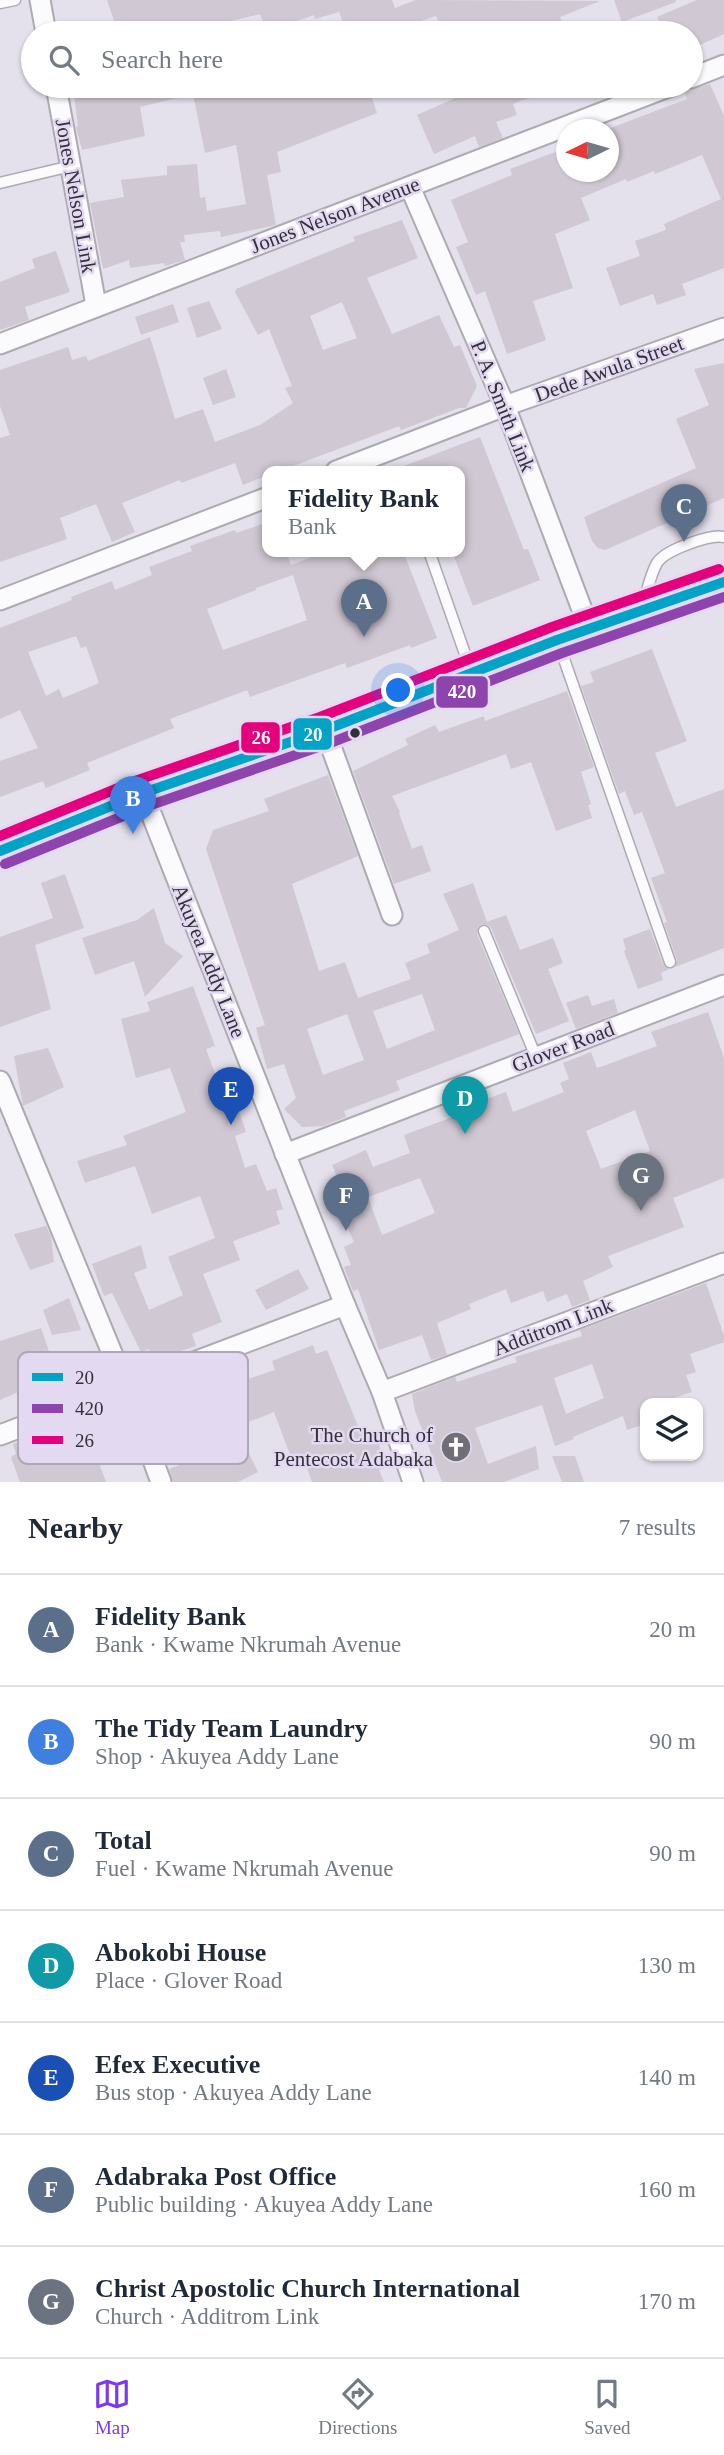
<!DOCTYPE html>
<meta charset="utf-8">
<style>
:root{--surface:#fff;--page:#f2f2f3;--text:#1f2937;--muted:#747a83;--line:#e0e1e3;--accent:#7c3aed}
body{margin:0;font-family:"Times New Roman",serif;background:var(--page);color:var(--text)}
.controls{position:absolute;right:21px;bottom:21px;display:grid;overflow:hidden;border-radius:14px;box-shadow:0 2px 5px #0004}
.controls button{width:63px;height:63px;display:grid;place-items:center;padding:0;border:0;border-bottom:2px solid var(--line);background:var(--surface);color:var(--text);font:35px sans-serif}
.compass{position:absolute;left:556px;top:119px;width:63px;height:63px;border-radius:50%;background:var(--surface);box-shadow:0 2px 5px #0004;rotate:265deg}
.you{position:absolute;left:399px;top:691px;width:24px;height:24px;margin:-18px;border:5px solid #fff;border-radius:50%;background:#1a73e8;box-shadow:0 0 0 10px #1a73e833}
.badge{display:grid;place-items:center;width:46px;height:46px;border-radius:50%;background:var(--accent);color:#fff;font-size:23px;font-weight:700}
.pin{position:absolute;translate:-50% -58px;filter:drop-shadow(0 2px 4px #0008)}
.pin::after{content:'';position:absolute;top:37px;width:24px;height:21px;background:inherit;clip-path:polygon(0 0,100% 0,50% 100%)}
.popup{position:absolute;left:262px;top:466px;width:203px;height:91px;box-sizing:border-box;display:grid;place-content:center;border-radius:14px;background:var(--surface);filter:drop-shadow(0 2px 5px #0005);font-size:23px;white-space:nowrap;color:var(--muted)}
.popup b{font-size:26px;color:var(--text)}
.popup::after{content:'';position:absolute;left:50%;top:100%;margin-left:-14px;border:14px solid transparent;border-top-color:var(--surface)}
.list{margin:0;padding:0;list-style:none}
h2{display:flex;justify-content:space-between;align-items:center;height:91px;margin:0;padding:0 28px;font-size:30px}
h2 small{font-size:23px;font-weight:400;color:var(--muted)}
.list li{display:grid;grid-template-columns:46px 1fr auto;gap:21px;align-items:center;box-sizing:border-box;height:112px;padding:0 28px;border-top:2px solid var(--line)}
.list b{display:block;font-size:26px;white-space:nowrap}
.list p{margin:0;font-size:23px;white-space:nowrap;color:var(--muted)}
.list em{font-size:23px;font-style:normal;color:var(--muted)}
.icon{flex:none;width:38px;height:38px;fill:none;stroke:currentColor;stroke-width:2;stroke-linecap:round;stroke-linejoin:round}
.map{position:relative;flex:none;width:724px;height:1482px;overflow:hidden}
.search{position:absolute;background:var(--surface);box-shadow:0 2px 5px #0004;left:21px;right:21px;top:21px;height:77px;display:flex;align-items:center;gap:18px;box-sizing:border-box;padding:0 24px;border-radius:38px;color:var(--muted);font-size:26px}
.sheet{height:875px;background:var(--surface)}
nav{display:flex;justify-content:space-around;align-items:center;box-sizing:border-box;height:98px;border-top:2px solid var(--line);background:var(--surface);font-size:19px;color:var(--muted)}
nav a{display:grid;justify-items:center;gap:4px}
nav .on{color:var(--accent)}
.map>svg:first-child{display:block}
</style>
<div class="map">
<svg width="724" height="1482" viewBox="0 0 724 1482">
<rect width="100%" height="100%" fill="#e4e0ec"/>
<g fill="#d0c8d3" fill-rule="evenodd">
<polygon points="107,0 392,0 395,8 416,0 600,1 560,17 566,33 443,33 436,16 386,33 347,33 339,12 315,19 314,15 267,32 260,14 214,25 216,33 118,33"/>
<polygon points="614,0 676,0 676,2 622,22"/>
<polygon points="697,0 724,0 724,34 691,49 691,33 664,33 657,17"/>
<polygon points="710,84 724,116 724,268 682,284 686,295 657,305 653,294 620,306 606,268 640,256 635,241 666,230 664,224 721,199 702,155 655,174 654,171 627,182 626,179 581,198 590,220 555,234 573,288 533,301 546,340 507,354 485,291 476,295 456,247 468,242 451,200 512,175 510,169 558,151 565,172 608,172 608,129 687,99 684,91"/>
<polygon points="137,86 368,86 377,113 277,152 281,172 267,175 276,225 221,237 220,231 184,235 185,242 180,242 185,260 165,266 164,263 130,268 129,260 103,269 90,203 124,197 121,180 167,175 167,166 197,164 200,198 205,197 207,211 246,204 236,145 205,153 193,94 140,107 145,136 82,150 76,127 78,126 74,95"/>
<polygon points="467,86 556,86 557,87 513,104 517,115 496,122 503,138 479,147 475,136 434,154 417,115 469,92"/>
<path d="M402,220l16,38 -51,20 25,56 47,-19 15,32 6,-2 17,41 -11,22h-7l-58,22 -2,-4 -119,45h-12v4l-25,10 -8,-22 -54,20 -1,-3 -58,23 13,29 -23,10 -16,-38 -36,14 7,21 -67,23v-124l10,-3 -10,-29v-36l68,-23 4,13 14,-4 2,5 62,-24 25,82 28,-10 12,33 45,-17 33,-22 -8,-15 7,-2 -23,-57 -11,6 -23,-43 1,-3 119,-48 -2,-4zM342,302l15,36 -34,12 -13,-34z"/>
<polygon points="56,251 70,292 25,307 29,320 0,330 0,282 35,268 32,259"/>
<polygon points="209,301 222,329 197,338 187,308"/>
<polygon points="173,304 179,322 141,335 135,317"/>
<polygon points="724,363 724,498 605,550 598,548 592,541 584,517 696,468 676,419 709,405 694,369"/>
<polygon points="226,369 236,397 213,405 203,378"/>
<polygon points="480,437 524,550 528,549 540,580 473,606 452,551 460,551 460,471 396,469"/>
<path d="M268,522v29h18l5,14 37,-14h75l34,87 -26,10 -1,-3 -63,23 -2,-5 -95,34 -3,-7 -77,29 4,9 -87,35 3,7 -44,18 -3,-7 -43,16v-36l38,-13 -18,-38 -20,9v-91l72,-28 -1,-3 41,-16 3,9 37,-15 -3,-8 43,-16 -2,-5 45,-16 1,3zM293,575l14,45 -84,30 -16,-41 49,-19v-2zM76,636l5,12 5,-2 13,37 -36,15 -4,-9 -13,7 -18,-44z"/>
<polygon points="652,649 687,741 655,753 676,807 724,789 724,948 675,967 677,960 664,923 667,922 651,878 665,873 642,812 634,815 625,791 619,794 581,686 594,682 590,672"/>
<polygon points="567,691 594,767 581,772 591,804 588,805 592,818 556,831 531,762 511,769 506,754 392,796 400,812 399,813 412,849 422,845 431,871 394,884 353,771 408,745 405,739 435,725 439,732 484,716 485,721"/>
<path d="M328,775l30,81 -66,28 27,87 26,-9 13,36 53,-19 -6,-16 25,-10 -3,-9 32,-14 -16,-36 30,-11 14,39 19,-7 14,35 33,-12 10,25 -15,6 21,52 -33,13 -45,-106 -3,-3 -6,-1 -4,3 -1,7 42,100 -123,47 4,9 -56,21 2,6 -23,9 -21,1 -18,-18 12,-11 -12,-34 -17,5 -11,-41 9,-3 -59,-176 7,-19 56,-19 -5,-12zM422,994l13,36 -48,19 -14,-38zM347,1014l17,46 -41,15 -16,-46z"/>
<polygon points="65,874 84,928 35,945 51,1009 0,1027 0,937 53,918 41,883"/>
<polygon points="154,908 165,943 183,956 145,997 134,961 95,975 82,938 137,920"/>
<polygon points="650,929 663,964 669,969 661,973 663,980 638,989 624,951 626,950 623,939"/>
<polygon points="193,986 215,1046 206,1049 216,1076 211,1078 225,1116 239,1111 246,1132 235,1136 245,1168 256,1164 267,1191 276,1188 283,1209 276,1211 280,1224 233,1241 240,1260 203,1274 222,1322 192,1334 196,1346 152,1360 149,1349 141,1352 112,1293 104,1296 92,1264 141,1245 147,1268 134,1273 149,1310 183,1295 168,1257 215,1238 200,1196 152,1214 135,1166 85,1183 77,1161 127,1145 123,1136 186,1112 170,1068 136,1078 121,1019 150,1011 147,1002"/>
<polygon points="588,995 592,1006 614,999 618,1013 576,1029 566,1003"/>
<path d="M708,1012l16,46v120l-51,20 11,29 -76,29 5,11 -30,14 7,19 -18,7 -5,-13 -20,8 -4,-11 -32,12 -5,-14 -37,15 2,5 -34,14 10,32 -16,5 -9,-25 -43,15 -21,-61 -5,2 -9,-24 7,-2 -7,-18 10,-5 -27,-59 11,-4 -6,-14 34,-15 7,17 37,-14 -6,-18 76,-28 -2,-5 28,-10 7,20 51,-20 -4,-9 9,-4 -6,-16 28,-11 6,16 9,-3 51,-19 -6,-14zM635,1110l15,41 -49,18 -15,-38zM420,1178l15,35 -53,22 -14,-38z"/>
<polygon points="48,1048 64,1087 23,1106 14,1056"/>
<polygon points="46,1226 51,1236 54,1262 30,1270 14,1234"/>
<polygon points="298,1269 309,1289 266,1310 255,1290"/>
<path d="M706,1283l18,53v6l-34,12 6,18 -10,3 6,17 -33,11h-14v21l-18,6 -4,-14 -50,21 1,2 -19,7 -13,-41 -67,23 13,36 48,-18 3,23 -35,13h-62l-27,-71 -3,-17 43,-17 2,5 60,-20 -2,-5 67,-21 -2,-6zM592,1364l12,34 -38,16 -12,-36z"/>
<polygon points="69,1298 81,1330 52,1335 43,1310"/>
<polygon points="41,1328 57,1375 0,1400 0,1341"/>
<polygon points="313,1345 316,1354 327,1350 365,1443 377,1439 387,1467 379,1470 384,1482 312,1482 303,1456 292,1460 274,1412 236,1427 258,1472 238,1482 173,1482 169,1469 224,1449 212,1417 174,1431 165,1405 192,1395 194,1400 236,1383 275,1370 272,1361"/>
<polygon points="83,1420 106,1482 20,1482 11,1457 16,1454 13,1444"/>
<polygon points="552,1456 575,1456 584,1482 562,1482"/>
</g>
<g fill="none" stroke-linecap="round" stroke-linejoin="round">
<g stroke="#adaab3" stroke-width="13">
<g id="lane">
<polyline points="0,3 15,0"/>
<polyline points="0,183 71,166"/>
<polyline points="429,551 471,671"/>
<path d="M642,606c5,-13 8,-31 15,-43 8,-13 53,-29 67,-26"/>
<polyline points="558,642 670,962"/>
<polyline points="484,931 536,1057"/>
</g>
</g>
<g stroke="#adaab3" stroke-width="23">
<g id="street">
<polyline points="40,0 46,33"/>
<polyline points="691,78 724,65"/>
<polyline points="56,86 96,305"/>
<polyline points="410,187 505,406 589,628"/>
<polyline points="0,344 671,86"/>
<polyline points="336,471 505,406 724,328"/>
<polyline points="0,600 268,497"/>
<polyline points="325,730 392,915"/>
<polyline points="143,793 345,1305 382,1392 413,1482"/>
<polyline points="0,1081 126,1387 161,1482"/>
<polyline points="285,1154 724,985"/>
<polyline points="382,1392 724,1263"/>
<polyline points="0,1435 345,1305"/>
</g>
</g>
<g stroke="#adaab3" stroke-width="30">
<polyline id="secondary" points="0,851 143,793 325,730 557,640 724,582"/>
</g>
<use href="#lane" stroke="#fbfafc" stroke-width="10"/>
<use href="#street" stroke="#fbfafc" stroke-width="19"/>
<use href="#secondary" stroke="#fbfafc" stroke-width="26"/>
<g stroke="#e3daf2" stroke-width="16">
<polyline id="bus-1" points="0,851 143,793 325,730 557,640 724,582"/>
</g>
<g stroke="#e3daf2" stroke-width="16">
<polyline id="bus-2" points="5,864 148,806 330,743 562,653 724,597"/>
</g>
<g stroke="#e3daf2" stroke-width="16">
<polyline id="bus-3" points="0,836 138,780 320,717 552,627 719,569"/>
</g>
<use href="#bus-1" stroke="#03a3c7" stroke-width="10"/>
<use href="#bus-2" stroke="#8e44ad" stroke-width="10"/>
<use href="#bus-3" stroke="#e5007d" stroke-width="10"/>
</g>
<defs>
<g id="church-disc" transform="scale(1.575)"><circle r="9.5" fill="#716e78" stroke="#e3daf2"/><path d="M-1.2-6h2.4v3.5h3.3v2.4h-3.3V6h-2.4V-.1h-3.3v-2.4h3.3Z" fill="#fff"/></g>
</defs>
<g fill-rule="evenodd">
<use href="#church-disc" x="456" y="1447"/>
</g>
<circle fill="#333039" stroke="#e3daf2" stroke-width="2.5" cx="355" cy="733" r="6"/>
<g text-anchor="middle" stroke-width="5" stroke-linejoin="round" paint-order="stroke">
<g font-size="21" fill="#333039" stroke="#e3daf2">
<text transform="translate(76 196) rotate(80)" y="7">Jones Nelson Link</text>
<text transform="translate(335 215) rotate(-21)" y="7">Jones Nelson Avenue</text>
<text transform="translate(609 369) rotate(-20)" y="7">Dede Awula Street</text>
<text transform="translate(503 406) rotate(68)" y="7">P. A. Smith Link</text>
<text transform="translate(209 961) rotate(68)" y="7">Akuyea Addy Lane</text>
<text transform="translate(563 1047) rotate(-21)" y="7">Glover Road</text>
<text transform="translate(553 1327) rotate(-21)" y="7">Additrom Link</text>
</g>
<g font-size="21" fill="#333039" stroke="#e3daf2" text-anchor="end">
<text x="433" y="1442">The Church of<tspan x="433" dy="24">Pentecost Adabaka</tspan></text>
</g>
</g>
<rect x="18" y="1352" width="230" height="112" rx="10" fill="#e3daf2" stroke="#aea7ba" stroke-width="2"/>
<rect x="32" y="1373" width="31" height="8" fill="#03a3c7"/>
<rect x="32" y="1404" width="31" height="9" fill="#8e44ad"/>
<rect x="32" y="1436" width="31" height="8" fill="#e5007d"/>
<g font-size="19" fill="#333039">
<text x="75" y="1384">20</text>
<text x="75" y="1415">420</text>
<text x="75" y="1447">26</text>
</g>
<g stroke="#e3daf2" stroke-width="2.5">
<rect x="435" y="675" width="54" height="34" rx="7" fill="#8e44ad"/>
<rect x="292" y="717" width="41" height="34" rx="7" fill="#03a3c7"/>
<rect x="240" y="721" width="41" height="33" rx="7" fill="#e5007d"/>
</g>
<g font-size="19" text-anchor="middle" font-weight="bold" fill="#fff">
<text x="462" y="698">420</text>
<text x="313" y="741">20</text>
<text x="261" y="744">26</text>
</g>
</svg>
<div class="controls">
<button><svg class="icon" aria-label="layers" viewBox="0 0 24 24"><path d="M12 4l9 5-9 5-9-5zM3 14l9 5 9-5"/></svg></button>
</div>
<svg class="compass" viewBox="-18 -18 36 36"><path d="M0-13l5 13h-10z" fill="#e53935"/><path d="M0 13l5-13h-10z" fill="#747a83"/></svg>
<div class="you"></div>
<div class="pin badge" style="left:364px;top:637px;background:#5c6f8a">A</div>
<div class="popup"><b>Fidelity Bank</b>Bank</div>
<div class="pin badge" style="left:133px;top:834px;background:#3f7fe0">B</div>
<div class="pin badge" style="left:684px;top:542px;background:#5c6f8a">C</div>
<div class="pin badge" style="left:465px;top:1134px;background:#0f9aa8">D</div>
<div class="pin badge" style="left:231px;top:1125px;background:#1a4fb4">E</div>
<div class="pin badge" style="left:346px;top:1231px;background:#5c6f8a">F</div>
<div class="pin badge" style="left:641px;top:1211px;background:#6b7280">G</div>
<div class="search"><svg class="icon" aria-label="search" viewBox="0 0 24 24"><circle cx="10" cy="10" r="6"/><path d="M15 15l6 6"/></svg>Search here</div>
</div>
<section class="sheet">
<h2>Nearby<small>7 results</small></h2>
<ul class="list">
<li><span class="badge" style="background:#5c6f8a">A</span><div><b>Fidelity Bank</b><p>Bank · Kwame Nkrumah Avenue</p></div><em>20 m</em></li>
<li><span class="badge" style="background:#3f7fe0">B</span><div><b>The Tidy Team Laundry</b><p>Shop · Akuyea Addy Lane</p></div><em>90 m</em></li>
<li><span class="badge" style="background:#5c6f8a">C</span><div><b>Total</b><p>Fuel · Kwame Nkrumah Avenue</p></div><em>90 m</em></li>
<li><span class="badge" style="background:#0f9aa8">D</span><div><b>Abokobi House</b><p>Place · Glover Road</p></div><em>130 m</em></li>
<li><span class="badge" style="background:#1a4fb4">E</span><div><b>Efex Executive</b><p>Bus stop · Akuyea Addy Lane</p></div><em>140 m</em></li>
<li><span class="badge" style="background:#5c6f8a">F</span><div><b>Adabraka Post Office</b><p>Public building · Akuyea Addy Lane</p></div><em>160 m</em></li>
<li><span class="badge" style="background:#6b7280">G</span><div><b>Christ Apostolic Church International</b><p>Church · Additrom Link</p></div><em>170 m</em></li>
</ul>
</section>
<nav>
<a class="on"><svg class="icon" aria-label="map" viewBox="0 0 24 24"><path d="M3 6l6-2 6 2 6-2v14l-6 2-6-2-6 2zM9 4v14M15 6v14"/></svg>Map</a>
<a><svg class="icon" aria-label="directions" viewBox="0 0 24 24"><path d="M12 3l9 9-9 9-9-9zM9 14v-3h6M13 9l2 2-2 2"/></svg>Directions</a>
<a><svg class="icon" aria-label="saved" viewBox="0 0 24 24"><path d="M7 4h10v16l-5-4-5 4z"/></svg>Saved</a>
</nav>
